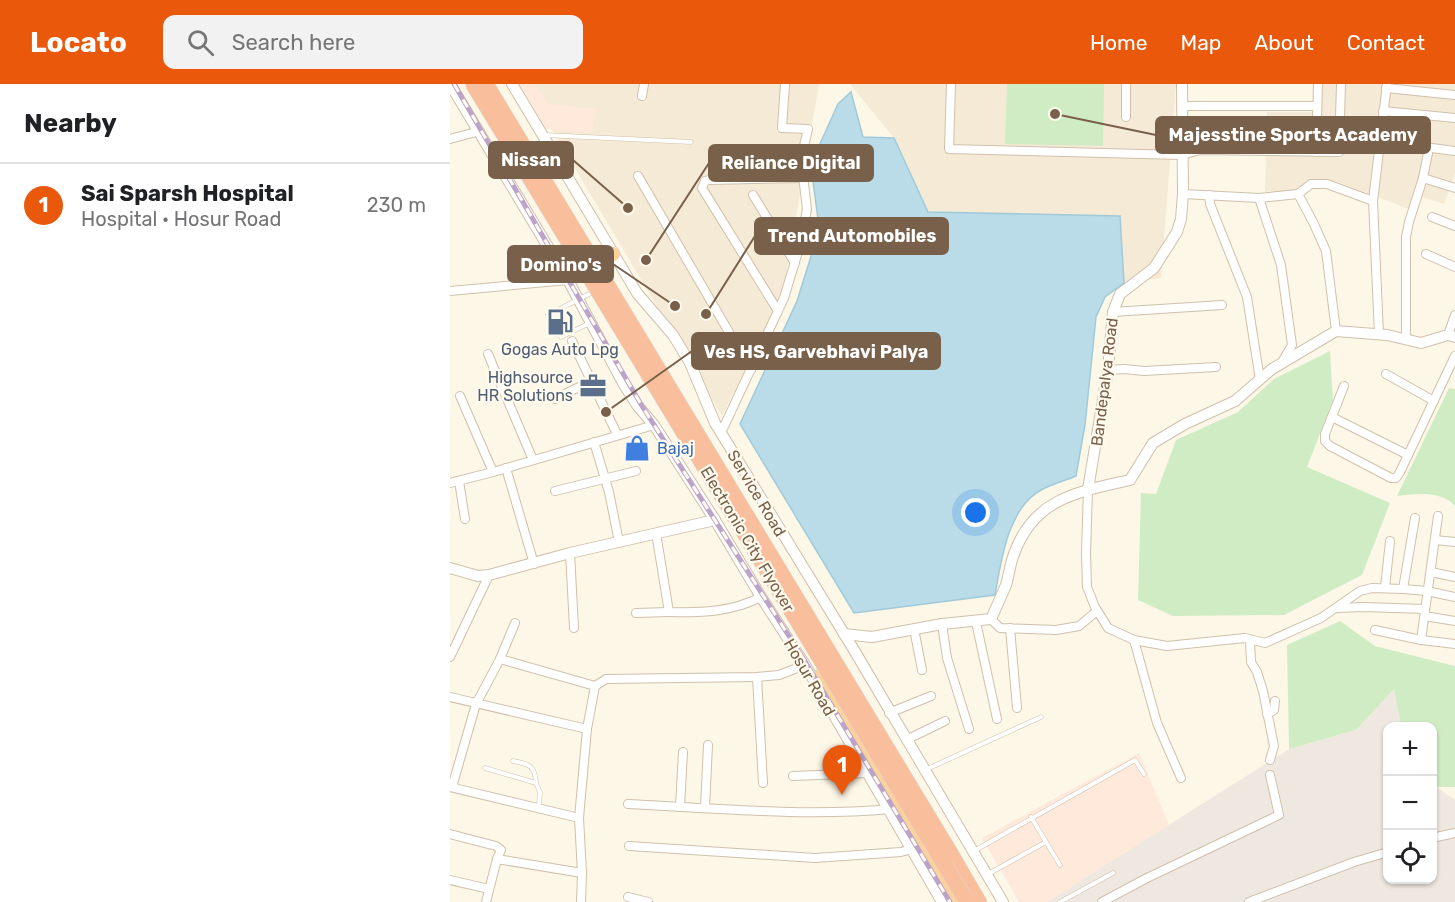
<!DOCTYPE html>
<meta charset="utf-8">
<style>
:root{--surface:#fff;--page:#f2f2f2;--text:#202124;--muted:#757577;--line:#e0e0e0;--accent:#ea580c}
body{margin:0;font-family:Rubik,sans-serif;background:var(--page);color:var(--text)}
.controls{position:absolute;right:18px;bottom:18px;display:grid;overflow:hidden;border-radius:12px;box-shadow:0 2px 4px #0004}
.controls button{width:54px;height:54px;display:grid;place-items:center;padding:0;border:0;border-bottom:2px solid var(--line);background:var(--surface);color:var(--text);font:30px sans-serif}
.you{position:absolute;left:526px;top:429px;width:21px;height:21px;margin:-15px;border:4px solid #fff;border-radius:50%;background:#1a73e8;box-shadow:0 0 0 9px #1a73e833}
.badge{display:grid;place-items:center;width:39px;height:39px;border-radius:50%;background:var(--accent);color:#fff;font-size:20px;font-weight:700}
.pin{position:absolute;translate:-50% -50px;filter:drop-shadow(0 2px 3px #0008)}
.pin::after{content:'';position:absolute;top:32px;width:21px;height:18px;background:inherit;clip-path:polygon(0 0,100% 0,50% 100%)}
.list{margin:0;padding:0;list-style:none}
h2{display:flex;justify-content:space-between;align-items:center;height:78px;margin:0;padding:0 24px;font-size:26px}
h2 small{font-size:20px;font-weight:400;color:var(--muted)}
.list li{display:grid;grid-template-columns:39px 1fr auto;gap:18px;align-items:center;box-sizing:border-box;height:84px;padding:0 24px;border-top:2px solid var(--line)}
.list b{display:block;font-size:22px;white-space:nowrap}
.list p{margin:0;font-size:20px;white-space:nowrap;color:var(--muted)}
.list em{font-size:20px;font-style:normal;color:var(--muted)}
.icon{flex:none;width:33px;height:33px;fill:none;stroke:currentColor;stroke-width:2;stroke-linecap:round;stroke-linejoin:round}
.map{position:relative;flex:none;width:1005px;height:818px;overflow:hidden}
header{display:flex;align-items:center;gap:36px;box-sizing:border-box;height:84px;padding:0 30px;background:var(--accent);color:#fff}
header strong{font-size:28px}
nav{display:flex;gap:33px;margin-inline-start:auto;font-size:21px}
.search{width:420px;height:54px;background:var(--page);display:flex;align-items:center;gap:15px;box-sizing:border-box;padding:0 21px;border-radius:12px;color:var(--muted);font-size:22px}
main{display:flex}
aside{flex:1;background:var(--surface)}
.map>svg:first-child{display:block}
</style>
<header>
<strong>Locato</strong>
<div class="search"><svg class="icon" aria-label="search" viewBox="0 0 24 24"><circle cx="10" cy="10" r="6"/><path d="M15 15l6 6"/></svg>Search here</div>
<nav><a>Home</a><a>Map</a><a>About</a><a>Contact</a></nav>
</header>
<main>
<aside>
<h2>Nearby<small></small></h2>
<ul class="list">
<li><span class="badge">1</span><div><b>Sai Sparsh Hospital</b><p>Hospital · Hosur Road</p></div><em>230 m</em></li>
</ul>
</aside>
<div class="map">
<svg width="1005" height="818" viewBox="0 0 1005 818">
<rect width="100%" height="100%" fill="#fdf7e7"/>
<g fill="#f5ead5">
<polygon points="75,0 369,0 332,214 272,332"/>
<polygon points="400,0 726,0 711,194 674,199 670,132 478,128 444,54"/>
<polygon points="866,0 1005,0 1005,89 994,120 963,110 959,125 885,97 859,97 848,106 815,108 817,28 864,28"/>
</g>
<g fill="#fee9da">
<polygon points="69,0 85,0 98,20 145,25 142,49 96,45"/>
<polygon points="689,669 719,741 597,818 569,818 532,754"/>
</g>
<polygon fill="#eee8e0" points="944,605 951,642 938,642 938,796 982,796 983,701 1005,716 1005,818 597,818 839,665 906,646"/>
<g fill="#d0ecc4">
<polygon points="557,0 654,0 653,62 555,60"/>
<polygon points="880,267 883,316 857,383 940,419 912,491 834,531 723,532 688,516 691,409 706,410 726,356 788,328 824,295"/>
<path d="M999,304l6,1v117c-14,-16 -40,-12 -58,-10z"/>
<polygon points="890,537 925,562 1005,582 1005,703 986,703 983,701 982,642 951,642 944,605 906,646 839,665 837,561"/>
</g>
<path fill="#badce8" stroke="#a0cada" stroke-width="1.5" d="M401,8l12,45 31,1 34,74 192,4 4,67 -19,14 -9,20 -11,108 -9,51c-12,5 -24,8 -35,14 -33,18 -40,71 -46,105l-141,18 -114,-189 57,-123 16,-51 5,-31 -6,-45 7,-28 19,-42z"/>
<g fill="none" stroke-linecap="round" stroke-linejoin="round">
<g stroke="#d0c0ac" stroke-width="5">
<g id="service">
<polyline points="94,51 241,58"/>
<polyline points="140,239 111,253 98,231 141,209"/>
<path d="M63,677c16,3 22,4 23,22"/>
<polyline points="35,684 86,699 90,708 89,722"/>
<polyline points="475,686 591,633"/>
<polyline points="596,758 610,781"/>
<polyline points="524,767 685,676 694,690"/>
<polyline points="538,790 596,758 581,733"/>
<polyline points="610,818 663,789"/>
</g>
</g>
<g stroke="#d0c0ac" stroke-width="10">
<g id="minor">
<polyline points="501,0 499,65 732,71 750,66 889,68 891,0"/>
<polyline points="936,4 1005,11"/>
<polyline points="192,12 194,0"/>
<polyline points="732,22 867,22"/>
<polyline points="933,27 1005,34"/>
<polyline points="676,33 676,0"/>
<polyline points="0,55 30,47"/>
<polyline points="929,57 1005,67"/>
<polyline points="979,64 973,94 1005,104"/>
<polyline points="866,68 868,0"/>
<polyline points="188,92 301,286"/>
<polyline points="733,110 809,114 848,110 861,100 877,100 923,117"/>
<polyline points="848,110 863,138 876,167 886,247"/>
<polyline points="303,111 345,179"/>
<polyline points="759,111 760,120 797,213 810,296"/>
<polyline points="809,114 831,181 842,261 832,278"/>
<polyline points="982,133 1005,142"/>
<polyline points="976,170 1005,183"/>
<polyline points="0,207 118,196"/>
<polyline points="328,227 252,104 255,97 259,96 353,94"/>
<polyline points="663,228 772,221"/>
<polyline points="929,250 923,117 937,0"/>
<polyline points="998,251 1005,231"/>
<polyline points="956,256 956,153 959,138 973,94"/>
<polyline points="122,257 167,350"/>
<polyline points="38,270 83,376"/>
<polyline points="658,286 674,285 694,287 766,283"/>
<polyline points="936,290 984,317"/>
<polyline points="894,302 875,350 875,357 880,362 941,394 946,394 950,388 1005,272"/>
<polyline points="10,312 43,388"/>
<polyline points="105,315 141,297"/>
<polyline points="882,333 958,371"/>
<polyline points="271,349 334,214 351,158 357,125 351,75 358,45 332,44 335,0"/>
<polyline points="144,358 159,408 169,458"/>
<polyline points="56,384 84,480"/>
<polyline points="9,397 15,435"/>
<polyline points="0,399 43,388 204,341"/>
<polyline points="638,405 636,470 637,503 645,523 658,544 684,556 717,562 795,554 815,559 871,534 910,507 922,504 953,505 977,507 1005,513"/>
<polyline points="105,407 186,387"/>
<polyline points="988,432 971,556 1005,560"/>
<path d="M206,449l13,79c32,1 63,0 92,-15"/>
<polyline points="985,456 1005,458"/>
<polyline points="120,469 124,544"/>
<polyline points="981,488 1005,493"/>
<polyline points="935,504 940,457"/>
<polyline points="953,505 965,434"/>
<polyline points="887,524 913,523 975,525"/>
<polyline points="186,529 219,528"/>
<polyline points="975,532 1005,537"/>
<polyline points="541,535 550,544 606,546 629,542 647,527"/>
<polyline points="526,538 547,635"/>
<polyline points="492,540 497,574 519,645"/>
<polyline points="560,544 567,624"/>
<polyline points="464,545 472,586"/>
<polyline points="925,546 971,556"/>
<polyline points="684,556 707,639 731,694"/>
<polyline points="800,556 801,578 807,588 813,607 824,662 820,676"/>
<polyline points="0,573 39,491"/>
<polyline points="50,575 145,602"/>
<polyline points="307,593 313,699"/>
<polyline points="0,613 137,645"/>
<polyline points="439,629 481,612"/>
<polyline points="817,630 824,626 825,617"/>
<polyline points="456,656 495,637"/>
<polyline points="343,692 418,689"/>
<polyline points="0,703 129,734"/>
<polyline points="2,703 26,620 50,575 65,539"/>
<path d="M178,720c87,4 174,13 262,5"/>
<polyline points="230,723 233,668"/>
<polyline points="255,724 258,661"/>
<polyline points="0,750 46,762 51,766 47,775"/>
<polyline points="982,754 1005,749"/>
<polyline points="179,762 365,774 451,768 462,765"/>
<polyline points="0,796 39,805"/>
<polyline points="178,813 198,818"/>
<polyline points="36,818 47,775 132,789 129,734 137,645 145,602 156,595 307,593 329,591 355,581"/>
<polyline points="131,818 132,789"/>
<polyline points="652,818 697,794 829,731 820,691"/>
<polyline points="799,818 904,778 938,768"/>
</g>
</g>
<g stroke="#d0c0ac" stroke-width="12">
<g id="tertiary">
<polyline points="0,0 118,196 173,299 187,321 204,341 265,436 311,513 355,581 492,818"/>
<polyline points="62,0 187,209 223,251 240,279 265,339 404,566 553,818"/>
<polyline points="638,405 658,286 663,228 670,210 704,184 727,148 731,135 733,110 732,0"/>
<polyline points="0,484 28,492 39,491 120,469 265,436"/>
<path d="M394,550l28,3 70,-13 49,-5c5,-11 10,-22 15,-34 3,-10 4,-21 8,-31 20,-56 64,-62 116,-74l23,-37 32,-19 50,-23 37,-32 64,-38 51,4 34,8 27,-8 7,2"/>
</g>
</g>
<g stroke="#dcd6d0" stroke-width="15">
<g id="trunk">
<polyline points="150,177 163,170"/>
<polyline points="371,591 507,818"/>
</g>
</g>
<g stroke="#dcd6d0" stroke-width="16">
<polyline id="motorway" points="501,770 529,818"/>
</g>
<use href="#service" stroke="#fff" stroke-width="4"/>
<use href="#minor" stroke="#fff" stroke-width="8"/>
<use href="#tertiary" stroke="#fff" stroke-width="10"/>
<use href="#trunk" stroke="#fcd29c" stroke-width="14"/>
<use href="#motorway" stroke="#f9bf9c" stroke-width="15"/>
<g stroke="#bca4c8" stroke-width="5">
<polyline id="rail" points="4,0 192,322 353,574 500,818"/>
</g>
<use href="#rail" stroke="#fffaee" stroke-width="3" stroke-dasharray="9" stroke-linecap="butt"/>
<g stroke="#dcd6d0" stroke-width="16" stroke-linecap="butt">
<g id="motorway-bridge">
<polyline points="23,0 517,818"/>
<polyline points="36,0 501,770"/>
</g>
</g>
<use href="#motorway-bridge" stroke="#f9bf9c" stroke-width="15"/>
</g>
<defs>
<g id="fuel-bare" transform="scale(2.07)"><path d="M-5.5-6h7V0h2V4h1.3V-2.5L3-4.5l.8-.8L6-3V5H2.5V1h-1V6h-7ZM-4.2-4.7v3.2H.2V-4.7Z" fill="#5c6f8a" stroke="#fffaee" stroke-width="2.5" paint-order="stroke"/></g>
<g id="office-bare" transform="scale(2.07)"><path d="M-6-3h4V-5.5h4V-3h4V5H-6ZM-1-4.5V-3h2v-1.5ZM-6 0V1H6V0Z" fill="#5c6f8a" stroke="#fffaee" stroke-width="2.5" paint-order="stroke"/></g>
<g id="shop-bare" transform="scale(2.07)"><path d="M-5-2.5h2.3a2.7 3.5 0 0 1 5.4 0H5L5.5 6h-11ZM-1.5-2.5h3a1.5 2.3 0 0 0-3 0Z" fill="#3f7fe0" stroke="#fffaee" stroke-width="2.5" paint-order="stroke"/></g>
</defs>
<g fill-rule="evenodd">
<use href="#fuel-bare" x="110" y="238"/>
<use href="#office-bare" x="143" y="302"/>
<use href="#shop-bare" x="187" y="364"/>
</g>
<g text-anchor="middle" stroke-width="4.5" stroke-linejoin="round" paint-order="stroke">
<g font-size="16" fill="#4e5e75" stroke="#fffaee">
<text x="110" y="271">Gogas Auto Lpg</text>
<text x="123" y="299" text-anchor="end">Highsource<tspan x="123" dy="18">HR Solutions</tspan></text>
</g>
<g font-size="16" fill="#78604a" stroke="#fffaee">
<text transform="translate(654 298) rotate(-83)" y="6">Bandepalya Road</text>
<text transform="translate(307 409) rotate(59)" y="6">Service Road</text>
<text transform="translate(298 455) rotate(59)" y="6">Electronic City Flyover</text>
<text transform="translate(360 593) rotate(60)" y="6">Hosur Road</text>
</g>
<g font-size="16" fill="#366cbe" stroke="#fffaee" text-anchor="start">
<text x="207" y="370">Bajaj</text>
</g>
</g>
<path fill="none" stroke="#78604a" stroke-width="2" d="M605 30L706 51M178 124L123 76M196 176L259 79M256 230L305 152M225 222L163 180M156 328L242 267"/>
<g fill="#78604a" stroke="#fffaee" stroke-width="2">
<circle cx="605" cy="30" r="6"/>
<circle cx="178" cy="124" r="6"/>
<circle cx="196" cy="176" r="6"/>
<circle cx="256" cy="230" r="6"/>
<circle cx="225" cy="222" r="6"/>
<circle cx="156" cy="328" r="6"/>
</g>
<g fill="#78604a" stroke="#78604a" stroke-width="2">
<rect x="706" y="33" width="274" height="36" rx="6"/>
<rect x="39" y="58" width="84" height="36" rx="6"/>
<rect x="259" y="61" width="164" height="36" rx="6"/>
<rect x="305" y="134" width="193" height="36" rx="6"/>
<rect x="58" y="162" width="105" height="36" rx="6"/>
<rect x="242" y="249" width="248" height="36" rx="6"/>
</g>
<g font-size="18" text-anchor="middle" font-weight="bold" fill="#fff">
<text x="843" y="57">Majesstine Sports Academy</text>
<text x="81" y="82">Nissan</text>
<text x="341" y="85">Reliance Digital</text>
<text x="402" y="158">Trend Automobiles</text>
<text x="111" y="187">Domino's</text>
<text x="366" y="274">Ves HS, Garvebhavi Palya</text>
</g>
</svg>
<div class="controls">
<button>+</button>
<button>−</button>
<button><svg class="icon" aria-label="locate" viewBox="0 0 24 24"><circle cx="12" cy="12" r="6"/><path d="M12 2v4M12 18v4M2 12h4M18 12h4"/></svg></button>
</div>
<div class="you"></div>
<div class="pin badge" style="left:392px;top:711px">1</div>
</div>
</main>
